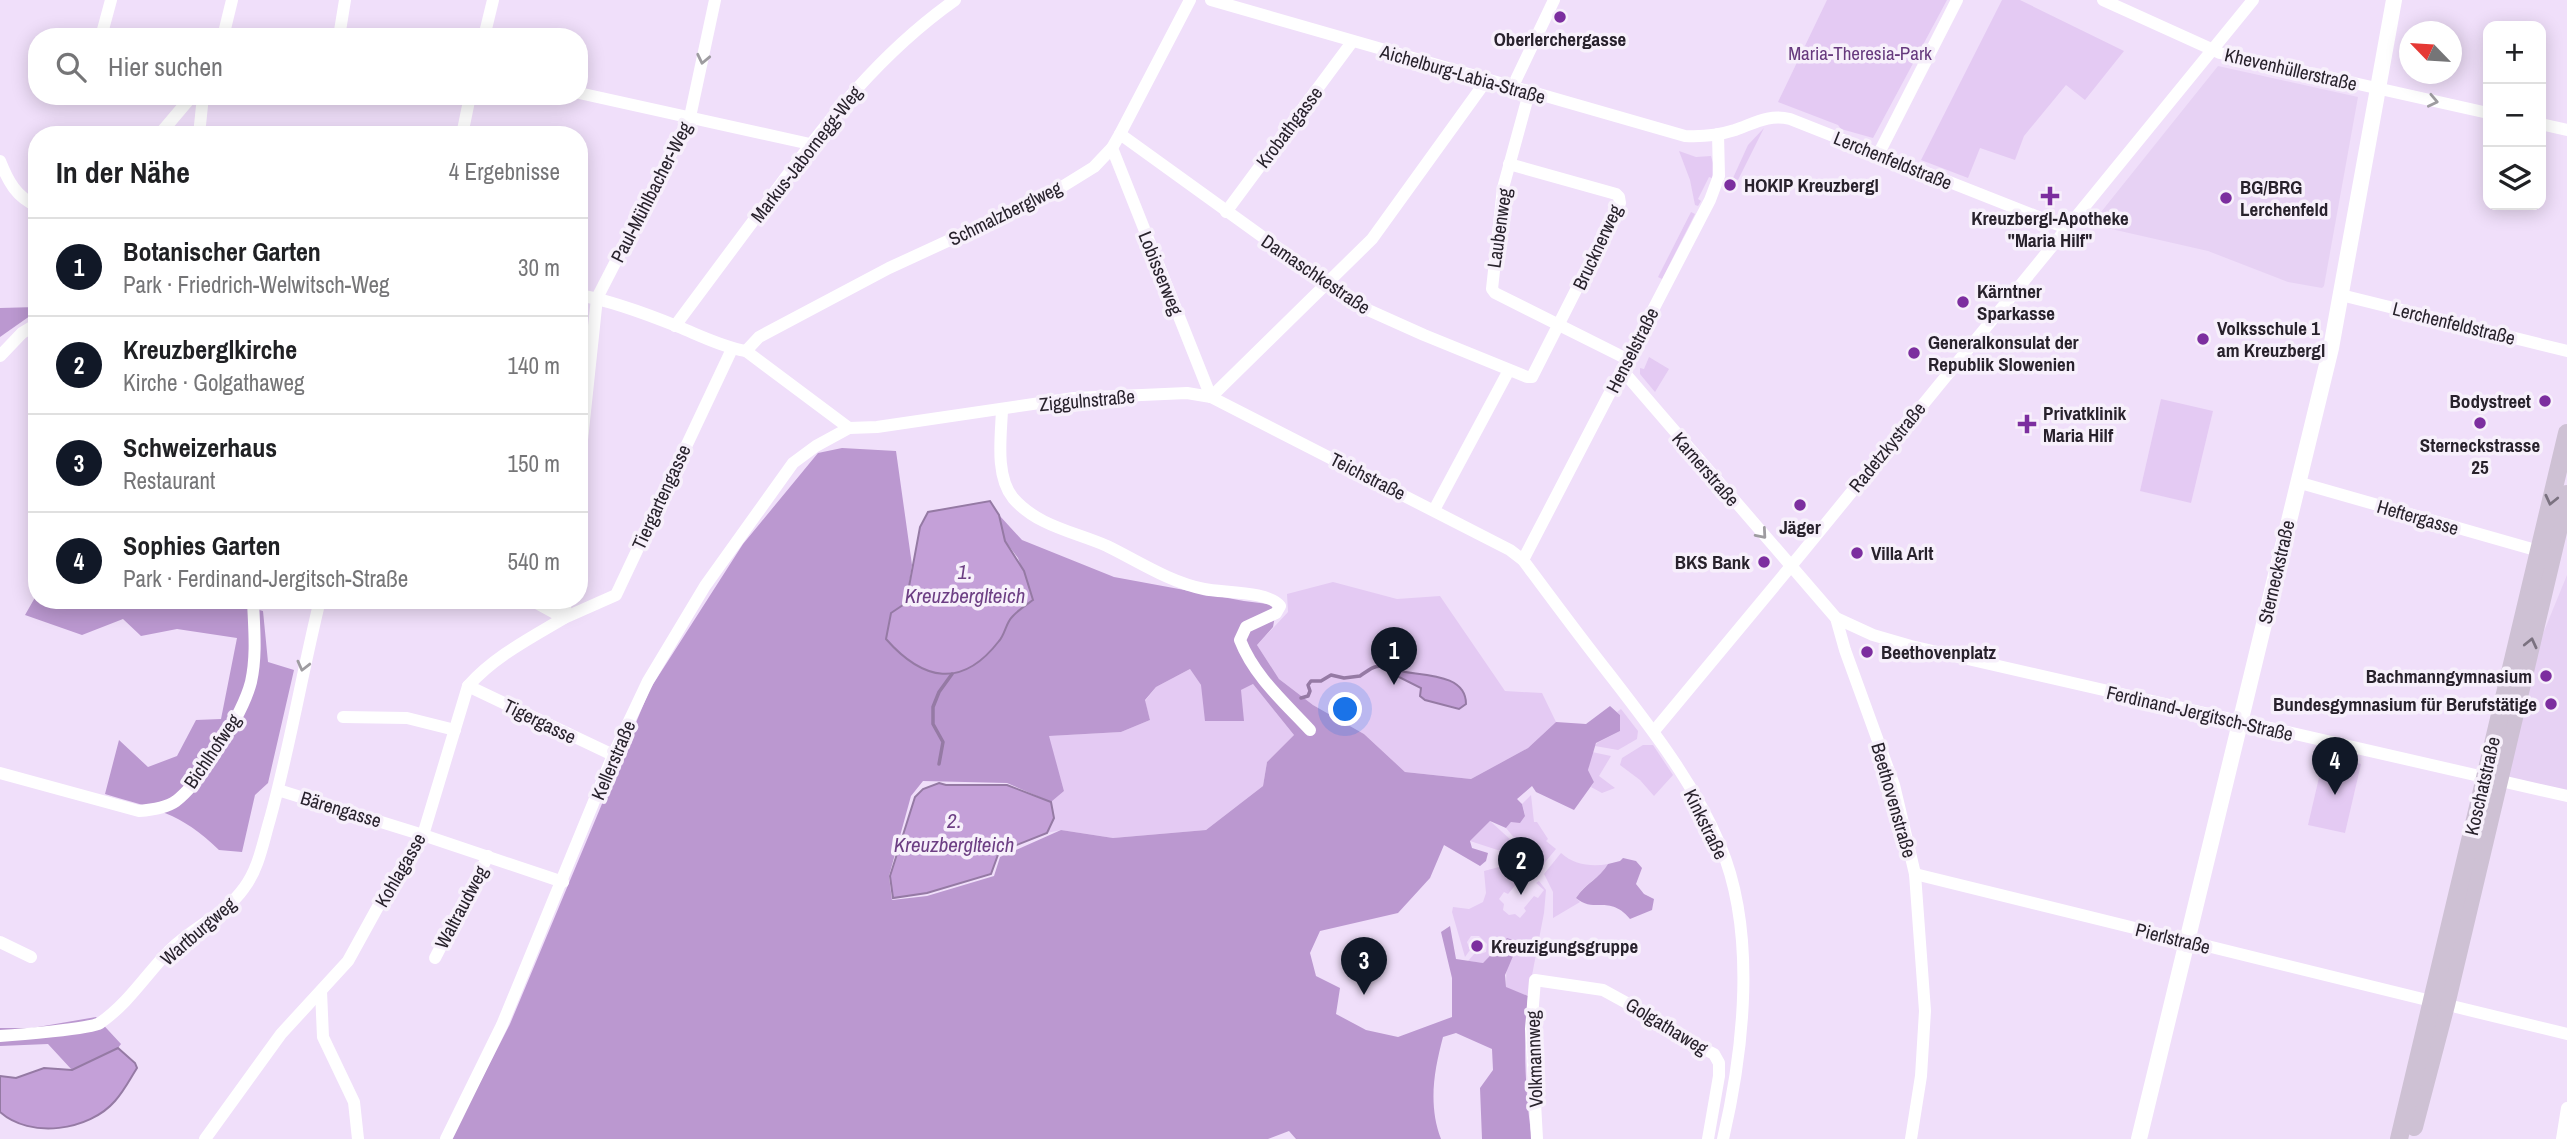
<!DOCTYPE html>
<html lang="de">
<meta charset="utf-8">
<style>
:root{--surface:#fff;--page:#f2f2f2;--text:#202124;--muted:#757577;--line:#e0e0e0;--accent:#111827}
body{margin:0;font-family:"Archivo Narrow",sans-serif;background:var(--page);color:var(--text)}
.controls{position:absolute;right:21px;top:21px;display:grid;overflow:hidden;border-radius:14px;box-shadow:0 4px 18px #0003}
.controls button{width:63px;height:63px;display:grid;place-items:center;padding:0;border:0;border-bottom:2px solid var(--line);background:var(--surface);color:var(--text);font:35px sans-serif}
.compass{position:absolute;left:2399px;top:21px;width:63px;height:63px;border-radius:50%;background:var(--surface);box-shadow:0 4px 18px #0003;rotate:295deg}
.you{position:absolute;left:1346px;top:710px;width:24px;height:24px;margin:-18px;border:5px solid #fff;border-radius:50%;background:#1a73e8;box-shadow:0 0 0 10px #1a73e833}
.badge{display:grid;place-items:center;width:46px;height:46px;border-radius:50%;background:var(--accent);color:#fff;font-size:23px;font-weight:700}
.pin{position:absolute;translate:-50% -58px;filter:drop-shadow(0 2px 4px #0008)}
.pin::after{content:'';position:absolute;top:37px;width:24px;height:21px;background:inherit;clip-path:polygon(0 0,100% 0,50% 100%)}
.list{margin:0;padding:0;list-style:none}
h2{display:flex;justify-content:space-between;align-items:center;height:91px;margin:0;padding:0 28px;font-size:30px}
h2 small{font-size:23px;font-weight:400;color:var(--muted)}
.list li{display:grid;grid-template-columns:46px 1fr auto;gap:21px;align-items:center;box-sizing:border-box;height:98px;padding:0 28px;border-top:2px solid var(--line)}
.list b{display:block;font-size:26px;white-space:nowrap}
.list p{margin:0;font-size:23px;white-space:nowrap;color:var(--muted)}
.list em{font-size:23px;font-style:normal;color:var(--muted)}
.icon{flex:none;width:38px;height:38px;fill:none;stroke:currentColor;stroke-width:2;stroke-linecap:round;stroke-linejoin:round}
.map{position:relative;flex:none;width:2567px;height:1139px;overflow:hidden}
.search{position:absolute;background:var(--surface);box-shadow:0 4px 18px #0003;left:28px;top:28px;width:560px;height:77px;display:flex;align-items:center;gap:18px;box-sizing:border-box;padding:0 24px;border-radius:28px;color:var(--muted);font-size:26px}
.panel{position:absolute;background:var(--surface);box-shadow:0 4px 18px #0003;left:28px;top:126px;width:560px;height:483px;border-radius:28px}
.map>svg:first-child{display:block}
</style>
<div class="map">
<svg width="2567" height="1139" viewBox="0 0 2567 1139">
<rect width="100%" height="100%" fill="#f0dffa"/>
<g fill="#e7d2f4">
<polygon points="2218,66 2358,97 2324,286 2322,288 2288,282 2208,251 2098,226 2093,222"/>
<polygon points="2567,575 2567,791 2484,778"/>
</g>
<g fill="#e4caf3">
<polygon points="1827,0 1947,0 1873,138 1841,129 1838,125 1778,102"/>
<polygon points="2002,0 2020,0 2124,51 2085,100 2066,85 2024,136 2015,160 1980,148 1968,178 1921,160"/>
<polygon points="1764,128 1738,180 1733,178 1748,145"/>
<polygon points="1679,151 1696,157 1711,156 1713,163 1712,178 1709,177 1698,199 1701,201 1698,206 1695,205 1690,180"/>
<polygon points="1691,212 1695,214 1662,279 1658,277"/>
<polygon points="1649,357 1669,369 1655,392 1640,374 1640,368 1644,369"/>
<polygon points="2161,399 2213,411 2191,503 2140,491"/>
<polygon points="1333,582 1397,599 1440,596 1505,691 1542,693 1556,722 1528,748 1471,779 1405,772 1364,734 1313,705 1279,679 1257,645 1288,612 1287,594"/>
<polygon points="1190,669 1201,685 1241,690 1253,684 1294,735 1267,762 1263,786 1206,830 1113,838 1061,830 1047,833 1054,818 1051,802 1064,791 1048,736 1121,732 1150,720 1145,701 1156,687"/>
<polygon points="1621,709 1638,731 1637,739 1618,750 1595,746 1597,743 1620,731 1620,715 1617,712"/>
<polygon points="1643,745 1653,745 1673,775 1654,796 1640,780 1620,765 1622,758"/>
<polygon points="1592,752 1611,756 1599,776 1615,788 1602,793 1591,787 1594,782 1588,770"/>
<polygon points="2324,756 2361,764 2345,833 2308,825"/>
<polygon points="1531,795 1534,822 1537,822 1548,839 1546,841 1556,849 1541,867 1523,852 1520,845 1506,828 1511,822 1520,822 1525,815 1522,804"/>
<polygon points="1490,821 1512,841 1519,853 1516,856 1470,841"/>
<path d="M1561,853c13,12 31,14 47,11 -8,14 -23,19 -32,34l4,4 -27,16v-26l-9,-18z"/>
<polygon points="1514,863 1533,874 1530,878 1523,872 1516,879 1518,882 1508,894 1504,892 1499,899 1504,904 1503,910 1509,915 1515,914 1520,918 1526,911 1524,908 1534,896 1538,898 1544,890 1536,883 1539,881 1546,890 1544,913 1528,996 1506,988 1507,938 1483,963 1468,961 1475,953 1480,954 1486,952 1487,944 1479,936 1471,936 1467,942 1470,950 1465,957 1452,912 1453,907 1469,909 1483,902 1486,893 1484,871"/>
</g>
<g fill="#bb98d0" fill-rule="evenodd">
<polygon points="37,307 37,311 0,337 0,308"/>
<path d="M842,448l54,3 16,114 -6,38 14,65 32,6 48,-34 10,-22 23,-18 -15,-42 -13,-17 -6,-26 23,25 92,37 130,24 33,4 -4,22 -16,18 22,34 34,26 51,29 41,38 66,7 57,-31 28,-26 30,2 24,-18 10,9v16l-24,12 -8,27 6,12 -20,28 -38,-18 -4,-6 -15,13 5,5 3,12 -5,7 -9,-1 -5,6 -16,-7 -20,20 2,7 16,5 -2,8 -6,5 -36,-21 -14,33 -32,35 -78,18 -10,22 6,23 24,12 -4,26 30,16 32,7 54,-20v-39l-11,-46 9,-6 6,33 27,4 24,-25 12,4 -14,33 1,12 22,9c-5,46 -3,97 4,143h-50l-2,-51 13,-18 -1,-21 -36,-16 -13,4c-9,34 -15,68 -2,102h-145l-7,-8 -21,8h-817l59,-115 140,-335 93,-145 75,-91zM1190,669l11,16 4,36h39l-3,-31 12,-6 41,51 -27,27 -4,24 -57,44 -93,8 -52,-8 -61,27 -6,19 -67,20 -35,4 -3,-24 22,-80 12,-15 84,2 44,19 13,-11 -15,-55 72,-4 29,-12 -5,-20 11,-13z"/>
<path d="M37,594v6h208v6l18,5 5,51 26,8 -26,113 -13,12 -13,57 -23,-2c-39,-38 -64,-41 -114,-56l14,-54 29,27 29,-11 19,-36 25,-1 16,-81 -60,-9 -36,7 -18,-17 -41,16 -57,-20z"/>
<path d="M1623,858l13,3 6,7 -6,16 8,10 10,5 -2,11 -22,9c-21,-25 -36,-5 -54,-21 10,-15 24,-20 32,-34l12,-3z"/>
<polygon points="96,1017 121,1044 118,1048 72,1070 48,1044 0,1046 0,1028 32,1028"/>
</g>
<g fill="#c4a0d8" stroke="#957aa4" stroke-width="2">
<path d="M990,501l9,14 6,26 19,30 9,29c-7,5 -15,10 -21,17 -6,6 -7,17 -13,24 -37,48 -76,40 -113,-2l5,-26 15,-10 14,-76 8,-15z"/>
<path d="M1392,669c21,8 74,1 74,35l-7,5 -34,-9 -5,-4 1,-8 -28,-14z"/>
<polygon points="939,783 946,785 1007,785 1051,802 1054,818 1047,833 999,852 991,874 927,893 893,898 890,876 915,797 923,789"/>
<path d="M118,1048l17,15 2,5c-7,11 -13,23 -22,33 -26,30 -85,38 -115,11v-36l16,2 28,-10 28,2z"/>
</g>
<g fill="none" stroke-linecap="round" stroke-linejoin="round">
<g stroke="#957aa4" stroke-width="3.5">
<path d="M1301,698l7,-2 2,-5 -2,-6 3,-4h10l10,-6 13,3 16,-2c12,-8 16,-14 32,-6"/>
<polyline points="939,764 943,742 933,724 933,707 939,692 952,674"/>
</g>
<g stroke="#fff" stroke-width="12">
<path d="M1211,0l474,136c17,1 34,-1 50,-6 20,-7 34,-16 55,-11l276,109"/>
<polyline points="2103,0 2220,53 2488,113"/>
<polyline points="101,37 111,0"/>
<polyline points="223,37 232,0"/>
<polyline points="339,37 345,0"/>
<polyline points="484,37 493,0"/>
<polyline points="1512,88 1554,0"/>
<polyline points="579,93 810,144"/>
<polyline points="1529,93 1503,188 1492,289 1495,293 1627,359"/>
<polyline points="2541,124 2567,130"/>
<polyline points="1120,134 1357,305 1424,335 1527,377 1532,377 1620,203 1619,197 1616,194 1509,164"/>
<polyline points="159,135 192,96"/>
<polyline points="199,135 203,96"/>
<polyline points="462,135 470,96"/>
<polyline points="1112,148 1211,397"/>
<polyline points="1879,153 1957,0"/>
<path d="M0,161c8,20 16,36 37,45"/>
<polyline points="1226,212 1352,42"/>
<path d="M579,295c34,6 68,19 100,32 22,9 44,20 67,24l103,77 28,-1 197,-29 113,-5 24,4 299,153 13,10c29,39 57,77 87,115 41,53 84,108 110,170 37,87 24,204 3,294"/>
<polyline points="2341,295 2567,351"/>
<path d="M675,326c33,-45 66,-89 99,-133 54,-73 106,-140 181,-193"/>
<polyline points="746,351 759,337 889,268 1052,193 1094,167 1112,148 1120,134 1190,0"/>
<polyline points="0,356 22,333 37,324"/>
<polyline points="1622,370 1836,618 1845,650 1894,785 1915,874 1925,1011 1921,1076 1911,1139"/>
<polyline points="1211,397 1372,239 1486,81"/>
<path d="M1002,410c-1,26 -7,66 11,88 24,28 62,34 94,48 31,15 62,36 97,43 18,4 65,2 76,17l-4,7 -30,14 -6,13c14,36 44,62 70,90"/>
<polyline points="579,468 597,298 690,117 715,0"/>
<polyline points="2297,482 2539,551"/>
<polyline points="1434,510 1509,370"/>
<polyline points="1523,560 1710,200 1719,176 1718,134"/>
<polyline points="531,600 564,618 616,595 732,349"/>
<polyline points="1836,618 1873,635 1911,646 2567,796"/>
<polyline points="468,686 613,755"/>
<polyline points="343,717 407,718 455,730"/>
<polyline points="1654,731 1801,554 2253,0"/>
<path d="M0,773l139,38c12,-1 27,-3 37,-10 25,-19 67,-88 75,-119 6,-27 3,-54 2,-82"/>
<polyline points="278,790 423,835 563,882"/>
<polyline points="1915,874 2431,1001"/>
<polyline points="0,942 31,957"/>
<polyline points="435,958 488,856"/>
<polyline points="321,991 323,1037 354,1102 358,1139"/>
<polyline points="2456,1007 2567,1034"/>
<path d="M0,1036c16,-1 90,-7 100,-13 29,-20 47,-50 70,-73 23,-23 55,-35 74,-62 15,-20 19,-46 26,-69 20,-72 32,-146 50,-219"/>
<path d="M205,1139l76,-105 67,-73 43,-78 32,-48 45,-149c27,-30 61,-47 96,-68l2,-18"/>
<polyline points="446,1139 502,1025 613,755 648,681 705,586 793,463 816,446 849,428"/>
<polyline points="1537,1139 1531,1029 1535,980 1603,990 1645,1013 1676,1035 1714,1054 1719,1063 1719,1076 1708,1139"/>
<polyline points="2562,1139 2567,1108"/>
</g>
<polyline stroke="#fff" stroke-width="16" points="2139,1139 2331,348 2394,0"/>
<g stroke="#cec1d4" stroke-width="18">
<polyline points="2414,1127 2446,1005 2567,494"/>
<polyline points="2399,1139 2567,433"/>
</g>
</g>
<defs><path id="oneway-chevron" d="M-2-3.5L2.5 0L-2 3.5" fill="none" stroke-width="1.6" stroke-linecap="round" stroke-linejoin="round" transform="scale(1.75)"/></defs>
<g stroke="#9e9ca0">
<use href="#oneway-chevron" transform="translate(703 59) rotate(102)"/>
<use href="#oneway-chevron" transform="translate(2433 101) rotate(12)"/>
<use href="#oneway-chevron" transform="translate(1762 534) rotate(49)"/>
<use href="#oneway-chevron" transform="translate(303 666) rotate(104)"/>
</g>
<g stroke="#7b7280">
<use href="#oneway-chevron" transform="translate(2551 500) rotate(103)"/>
<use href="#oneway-chevron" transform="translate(2531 643) rotate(-77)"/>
</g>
<g fill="#7c2e9f" stroke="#f7f0fb" stroke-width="2.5">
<circle cx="1560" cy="17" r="7"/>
<circle cx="1730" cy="185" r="7"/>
<path d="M2046.5 185.5h7v7h7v7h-7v7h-7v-7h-7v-7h7z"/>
<circle cx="2226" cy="198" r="7"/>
<circle cx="1963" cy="302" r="7"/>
<circle cx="2203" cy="339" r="7"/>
<circle cx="1914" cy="353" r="7"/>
<circle cx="2545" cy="401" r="7"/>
<circle cx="2480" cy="423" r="7"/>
<path d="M2023.5 413.5h7v7h7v7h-7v7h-7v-7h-7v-7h7z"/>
<circle cx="1800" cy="505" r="7"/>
<circle cx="1857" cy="553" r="7"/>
<circle cx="1764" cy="562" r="7"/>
<circle cx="1867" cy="652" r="7"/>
<circle cx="2546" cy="676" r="7"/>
<circle cx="2551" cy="704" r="7"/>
<circle cx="1477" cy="946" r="7"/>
</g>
<g text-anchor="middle" stroke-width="7" stroke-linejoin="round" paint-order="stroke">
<g font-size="19" font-weight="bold" fill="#28222c" stroke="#f7f0fb" text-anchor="start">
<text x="1560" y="46" text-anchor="middle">Oberlerchergasse</text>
<text x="1744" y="192">HOKIP Kreuzbergl</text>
<text x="2240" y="194">BG/BRG<tspan x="2240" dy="22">Lerchenfeld</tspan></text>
<text x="2050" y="225" text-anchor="middle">Kreuzbergl-Apotheke<tspan x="2050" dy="22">"Maria Hilf"</tspan></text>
<text x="1977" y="298">Kärntner<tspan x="1977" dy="22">Sparkasse</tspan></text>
<text x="2217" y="335">Volksschule 1<tspan x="2217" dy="22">am Kreuzbergl</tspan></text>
<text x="1928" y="349">Generalkonsulat der<tspan x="1928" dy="22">Republik Slowenien</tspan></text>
<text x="2531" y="408" text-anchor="end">Bodystreet</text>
<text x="2043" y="420">Privatklinik<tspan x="2043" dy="22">Maria Hilf</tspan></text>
<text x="2480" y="452" text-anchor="middle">Sterneckstrasse<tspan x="2480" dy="22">25</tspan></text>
<text x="1800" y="534" text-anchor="middle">Jäger</text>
<text x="1871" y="560">Villa Arlt</text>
<text x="1750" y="569" text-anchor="end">BKS Bank</text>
<text x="1881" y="659">Beethovenplatz</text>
<text x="2532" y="683" text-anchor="end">Bachmanngymnasium</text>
<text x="2537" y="711" text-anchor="end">Bundesgymnasium für Berufstätige</text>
<text x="1491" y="953">Kreuzigungsgruppe</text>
</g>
<g font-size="19" fill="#673a7e" stroke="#f7f0fb">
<text x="1860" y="60">Maria-Theresia-Park</text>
</g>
<g font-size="19" fill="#28222c" stroke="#f7f0fb">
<text transform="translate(2291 69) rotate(13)" y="7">Khevenhüllerstraße</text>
<text transform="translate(1463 74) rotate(16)" y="7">Aichelburg-Labia-Straße</text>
<text transform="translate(1289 127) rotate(-53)" y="7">Krobathgasse</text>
<text transform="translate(806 154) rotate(-52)" y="7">Markus-Jabornegg-Weg</text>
<text transform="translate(1893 160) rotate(22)" y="7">Lerchenfeldstraße</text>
<text transform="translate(651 192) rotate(-63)" y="7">Paul-Mühlbacher-Weg</text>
<text transform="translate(1005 213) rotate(-26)" y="7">Schmalzberglweg</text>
<text transform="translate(1499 228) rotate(-82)" y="7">Laubenweg</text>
<text transform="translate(1597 247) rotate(-65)" y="7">Brucknerweg</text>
<text transform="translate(1161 273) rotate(68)" y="7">Lobisserweg</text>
<text transform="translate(1316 274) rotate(34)" y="7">Damaschkestraße</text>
<text transform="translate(2454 323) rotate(14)" y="7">Lerchenfeldstraße</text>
<text transform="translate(1632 350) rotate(-63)" y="7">Henselstraße</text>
<text transform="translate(1087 400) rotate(-5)" y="7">Ziggulnstraße</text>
<text transform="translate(1887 447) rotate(-51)" y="7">Radetzkystraße</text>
<text transform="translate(1706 469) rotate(49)" y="7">Karnerstraße</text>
<text transform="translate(1368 476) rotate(27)" y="7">Teichstraße</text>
<text transform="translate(661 497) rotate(-65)" y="7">Tiergartengasse</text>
<text transform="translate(2418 517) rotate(16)" y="7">Heftergasse</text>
<text transform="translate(2276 572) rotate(-77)" y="7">Sterneckstraße</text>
<text transform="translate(2200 713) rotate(13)" y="7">Ferdinand-Jergitsch-Straße</text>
<text transform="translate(540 721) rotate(26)" y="7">Tigergasse</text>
<text transform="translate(212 751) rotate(-56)" y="7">Bichlhofweg</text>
<text transform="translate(613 760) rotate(-67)" y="7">Kellerstraße</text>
<text transform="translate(2482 786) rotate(-77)" y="7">Koschatstraße</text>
<text transform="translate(1894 800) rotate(74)" y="7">Beethovenstraße</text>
<text transform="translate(341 809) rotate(17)" y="7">Bärengasse</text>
<text transform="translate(1706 824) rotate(64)" y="7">Kinkstraße</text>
<text transform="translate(400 870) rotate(-60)" y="7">Kohlagasse</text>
<text transform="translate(461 907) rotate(-62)" y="7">Waltraudweg</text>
<text transform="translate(198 931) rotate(-41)" y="7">Wartburgweg</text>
<text transform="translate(2173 938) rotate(14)" y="7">Pierlstraße</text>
<text transform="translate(1667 1026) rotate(31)" y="7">Golgathaweg</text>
<text transform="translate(1534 1059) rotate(-92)" y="7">Volkmannweg</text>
</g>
<g font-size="21" font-style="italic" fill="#6d3f84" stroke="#f7f0fb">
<text x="965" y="579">1.<tspan x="965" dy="24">Kreuzberglteich</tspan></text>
<text x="954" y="828">2.<tspan x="954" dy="24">Kreuzberglteich</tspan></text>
</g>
</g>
</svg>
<div class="controls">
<button>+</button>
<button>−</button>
<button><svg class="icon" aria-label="layers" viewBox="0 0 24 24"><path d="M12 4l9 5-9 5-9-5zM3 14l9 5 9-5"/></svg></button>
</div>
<svg class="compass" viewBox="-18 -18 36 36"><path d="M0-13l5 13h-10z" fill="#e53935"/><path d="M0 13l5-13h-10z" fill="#757577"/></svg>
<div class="you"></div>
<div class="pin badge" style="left:1394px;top:685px">1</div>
<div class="pin badge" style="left:1521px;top:895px">2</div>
<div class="pin badge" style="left:1364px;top:995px">3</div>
<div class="pin badge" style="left:2335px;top:795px">4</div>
<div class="search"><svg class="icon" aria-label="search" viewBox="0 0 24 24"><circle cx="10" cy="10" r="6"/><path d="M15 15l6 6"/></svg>Hier suchen</div>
<section class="panel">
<h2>In der Nähe<small>4 Ergebnisse</small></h2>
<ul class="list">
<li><span class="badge">1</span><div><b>Botanischer Garten</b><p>Park · Friedrich-Welwitsch-Weg</p></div><em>30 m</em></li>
<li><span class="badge">2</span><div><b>Kreuzberglkirche</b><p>Kirche · Golgathaweg</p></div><em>140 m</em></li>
<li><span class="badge">3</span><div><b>Schweizerhaus</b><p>Restaurant</p></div><em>150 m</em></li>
<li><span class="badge">4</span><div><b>Sophies Garten</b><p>Park · Ferdinand-Jergitsch-Straße</p></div><em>540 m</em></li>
</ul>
</section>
</div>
